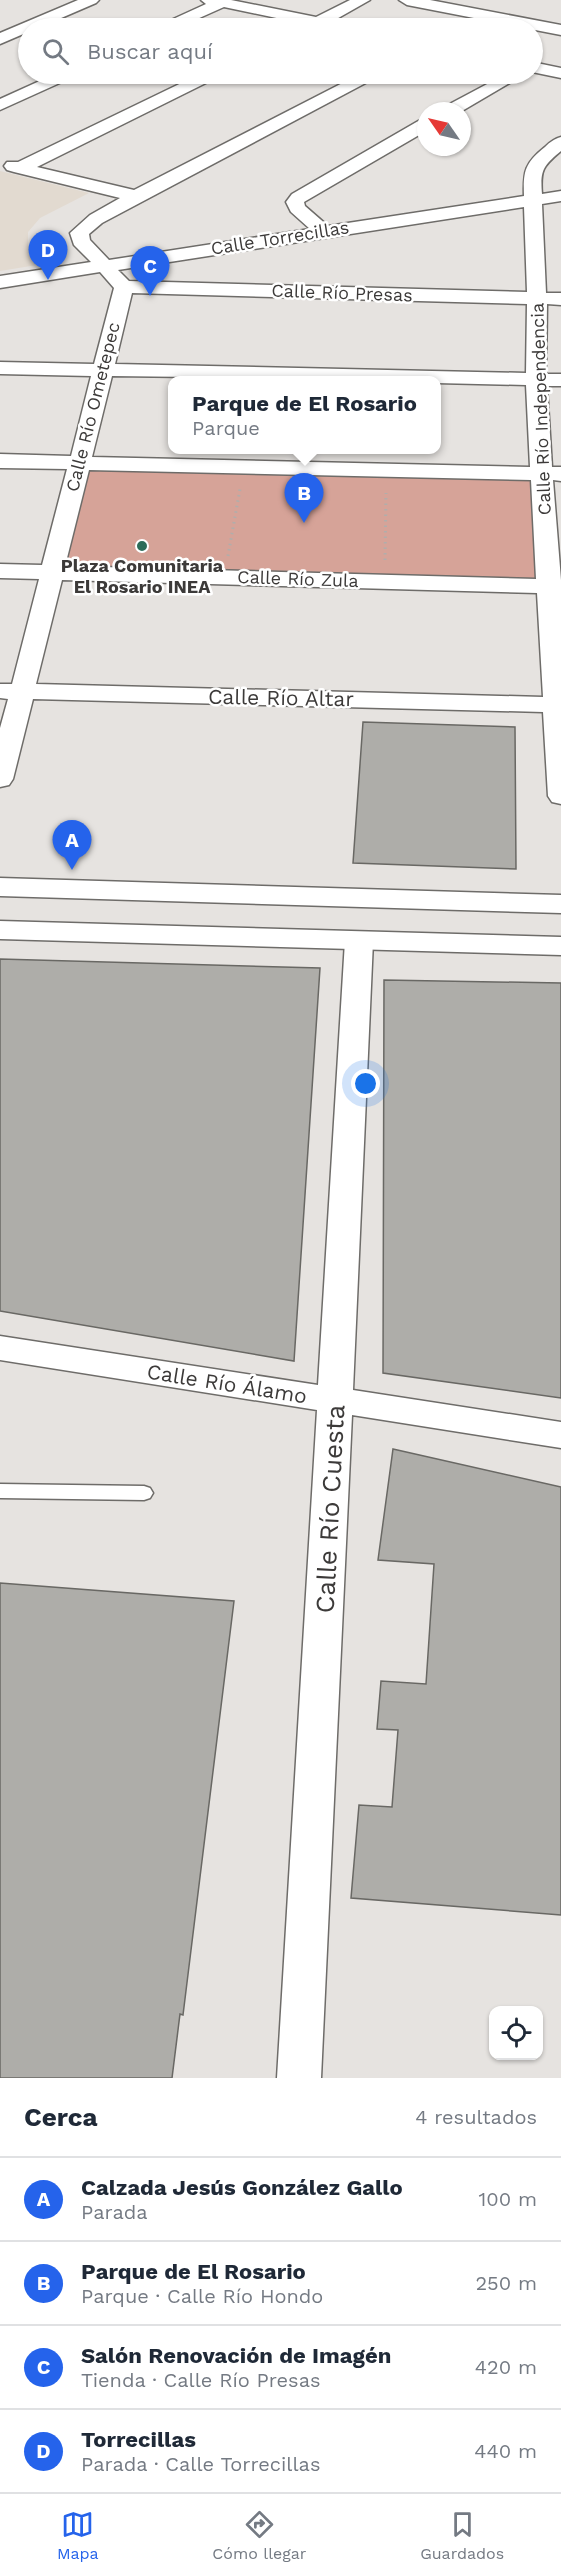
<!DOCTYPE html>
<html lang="es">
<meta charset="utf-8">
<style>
:root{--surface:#fff;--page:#f2f2f3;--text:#1f2937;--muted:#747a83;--line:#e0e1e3;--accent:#2563eb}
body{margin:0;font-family:"Work Sans",sans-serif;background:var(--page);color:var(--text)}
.controls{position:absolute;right:18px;bottom:18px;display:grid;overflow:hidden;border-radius:12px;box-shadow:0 2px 4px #0004}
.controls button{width:54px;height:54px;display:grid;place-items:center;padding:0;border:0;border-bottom:2px solid var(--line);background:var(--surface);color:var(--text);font:30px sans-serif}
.compass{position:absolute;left:417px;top:102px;width:54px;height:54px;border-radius:50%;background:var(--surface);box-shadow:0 2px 4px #0004;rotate:304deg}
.you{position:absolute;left:366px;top:1084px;width:21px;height:21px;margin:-15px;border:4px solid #fff;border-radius:50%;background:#1a73e8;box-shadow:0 0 0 9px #1a73e833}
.badge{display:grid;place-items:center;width:39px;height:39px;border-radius:50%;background:var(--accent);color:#fff;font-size:20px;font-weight:700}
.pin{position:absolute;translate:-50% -50px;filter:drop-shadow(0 2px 3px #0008)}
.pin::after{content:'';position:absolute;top:32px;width:21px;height:18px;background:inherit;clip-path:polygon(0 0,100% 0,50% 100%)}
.popup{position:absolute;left:168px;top:376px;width:273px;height:78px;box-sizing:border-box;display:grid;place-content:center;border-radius:12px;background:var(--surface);filter:drop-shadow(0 2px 4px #0005);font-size:20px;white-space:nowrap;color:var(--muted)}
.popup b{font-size:22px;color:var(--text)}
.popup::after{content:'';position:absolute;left:50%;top:100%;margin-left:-12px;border:12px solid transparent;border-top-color:var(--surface)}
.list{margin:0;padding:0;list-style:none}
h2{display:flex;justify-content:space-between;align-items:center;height:78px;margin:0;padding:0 24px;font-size:26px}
h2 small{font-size:20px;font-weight:400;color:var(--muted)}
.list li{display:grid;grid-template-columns:39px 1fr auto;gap:18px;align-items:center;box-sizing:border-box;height:84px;padding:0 24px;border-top:2px solid var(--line)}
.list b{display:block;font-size:22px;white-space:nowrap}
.list p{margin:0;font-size:20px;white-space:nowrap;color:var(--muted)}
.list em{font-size:20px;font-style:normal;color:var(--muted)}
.icon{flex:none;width:33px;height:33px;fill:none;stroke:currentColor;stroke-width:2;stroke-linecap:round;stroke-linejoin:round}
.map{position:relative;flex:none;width:561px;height:2078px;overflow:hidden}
.search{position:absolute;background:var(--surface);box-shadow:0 2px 4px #0004;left:18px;right:18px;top:18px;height:66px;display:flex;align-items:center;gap:15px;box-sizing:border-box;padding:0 21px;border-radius:33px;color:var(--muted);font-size:22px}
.sheet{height:414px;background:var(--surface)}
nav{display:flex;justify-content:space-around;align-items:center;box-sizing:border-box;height:84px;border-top:2px solid var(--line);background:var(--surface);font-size:16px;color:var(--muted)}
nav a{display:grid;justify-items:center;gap:3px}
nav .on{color:var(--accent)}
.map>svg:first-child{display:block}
</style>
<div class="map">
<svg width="561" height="2078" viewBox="0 0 561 2078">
<rect width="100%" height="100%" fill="#e6e3e0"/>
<polygon fill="#e2dad0" points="0,171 89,193 40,218 28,232 28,246 43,264 0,271"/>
<polygon fill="#d6a398" points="85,466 535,477 541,583 60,569"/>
<g fill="#aeada9" stroke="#696864" stroke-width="1.5">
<polygon points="363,722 515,727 516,869 353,863"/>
<polygon points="0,959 320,968 294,1361 0,1311"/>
<polygon points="384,980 561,983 561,1398 383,1373"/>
<polygon points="393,1449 561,1487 561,1915 351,1898 359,1805 392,1807 398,1730 377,1729 381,1681 426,1684 434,1564 378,1560"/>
<polygon points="0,1583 234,1601 183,2015 180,2014 172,2078 0,2078"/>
</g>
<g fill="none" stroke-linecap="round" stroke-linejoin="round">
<g stroke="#6e6c69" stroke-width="3">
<polygon id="lane" points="0,1484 144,1486 150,1488 153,1493 150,1498 144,1500 0,1498"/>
</g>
<g stroke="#6e6c69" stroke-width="3">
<g id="street">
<polygon points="78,0 99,0 96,3 38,28 28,28 28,32 0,44 0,33"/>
<polygon points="201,0 231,0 316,17 350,0 370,0 333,21 352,25 354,28 308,28 305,24 224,7 177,28 157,28 160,25 206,4"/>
<polygon points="399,0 430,0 561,25 561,35 407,5"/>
<polygon points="532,62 561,68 561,78 532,72"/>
<polygon points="55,74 75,74 73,77 0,110 0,99"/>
<path d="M200,74h20l-2,3 -181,90 97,23 226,-116h19l-2,3 -275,146 -13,11 1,6 19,20 201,-31 -19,-17 -5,-10 6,-8 128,-74 6,-1v12l-122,71 1,4 23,20 196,-30c-1,-25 1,-33 21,-49 5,-5 9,-8 16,-10v14c-18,15 -21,19 -19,43l19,-3v10l-19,3 4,89h15v12l-14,-1 -1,70h15v12h-14l5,81h9v14l-8,-1 8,100v224l-9,-2 -4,-6 -5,-84 -510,-13 -20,80 -4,6 -9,2v-59l8,-29 -8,-1v-14h12l27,-105 -39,-1v-14l42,1 25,-96 -67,-1v-14l71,2 20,-80 -91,-2v-12l94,2 20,-76 -14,-16 -100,16v-12l91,-14 -17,-17 -4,-12 20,-18 30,-17 -106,-26 -7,-2 -3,-4 3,-4h11zM524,207l3,85 -398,-11 -11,-11zM132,293l395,11 -1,69 -411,-9zM112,376l324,4v3l90,2 4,82 -438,-10zM89,470l442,10 5,99 -471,-13zM62,580l475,13 6,104 -507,-13z"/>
<polygon points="506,74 525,74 462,111 442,111 444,107"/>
<polygon points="359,932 369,935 373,941 353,1390 561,1422 561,1448 352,1415 321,2078 277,2078 317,1410 0,1360 0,1336 318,1385 345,941 349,935"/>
</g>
</g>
<g stroke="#6e6c69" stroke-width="3">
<g id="primary">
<polygon points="0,878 561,895 561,913 0,896"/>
<polygon points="0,921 561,937 561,955 0,939"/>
</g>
</g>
<g stroke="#b0aeab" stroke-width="3" stroke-dasharray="1.5 4" stroke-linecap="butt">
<polyline points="228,556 240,489"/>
<polyline points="385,560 386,493"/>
</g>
<use href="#lane" fill="#fff" fill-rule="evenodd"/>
<use href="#street" fill="#fff" fill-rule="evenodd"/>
<use href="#primary" fill="#fff" fill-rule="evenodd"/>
</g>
<circle fill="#2c6c59" stroke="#fff" stroke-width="2" cx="142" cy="546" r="6"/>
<g text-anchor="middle" stroke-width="5" stroke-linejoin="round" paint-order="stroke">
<g font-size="18" fill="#3c3a39" stroke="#fff">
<text transform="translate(280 238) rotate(-9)" y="6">Calle Torrecillas</text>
<text transform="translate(342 293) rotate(2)" y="6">Calle Río Presas</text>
<text transform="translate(93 407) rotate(-76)" y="6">Calle Río Ometepec</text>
<text transform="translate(541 409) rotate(-92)" y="6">Calle Río Independencia</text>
<text transform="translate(298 579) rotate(2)" y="6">Calle Río Zula</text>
</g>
<g font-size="18" font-weight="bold" fill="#3c3a39" stroke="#fff">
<text x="142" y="572">Plaza Comunitaria<tspan x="142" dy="21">El Rosario INEA</tspan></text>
</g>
<g font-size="21" fill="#3c3a39" stroke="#fff">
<text transform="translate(281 698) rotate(1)" y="7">Calle Río Altar</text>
<text transform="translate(227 1384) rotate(9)" y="7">Calle Río Álamo</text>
</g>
<g font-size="26" fill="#3c3a39" stroke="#fff">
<text transform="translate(330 1509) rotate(-87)" y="9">Calle Río Cuesta</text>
</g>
</g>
</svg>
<div class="controls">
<button><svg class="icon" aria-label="locate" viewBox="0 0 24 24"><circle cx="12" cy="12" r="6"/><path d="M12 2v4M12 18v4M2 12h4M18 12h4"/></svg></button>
</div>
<svg class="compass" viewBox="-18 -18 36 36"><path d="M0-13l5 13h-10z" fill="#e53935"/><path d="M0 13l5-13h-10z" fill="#747a83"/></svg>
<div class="you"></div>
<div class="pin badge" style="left:72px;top:870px">A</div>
<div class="pin badge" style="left:304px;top:523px">B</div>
<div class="popup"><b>Parque de El Rosario</b>Parque</div>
<div class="pin badge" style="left:150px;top:296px">C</div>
<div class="pin badge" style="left:48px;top:280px">D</div>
<div class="search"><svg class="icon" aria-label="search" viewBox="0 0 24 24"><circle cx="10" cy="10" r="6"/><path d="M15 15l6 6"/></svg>Buscar aquí</div>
</div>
<section class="sheet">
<h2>Cerca<small>4 resultados</small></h2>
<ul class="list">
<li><span class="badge">A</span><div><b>Calzada Jesús González Gallo</b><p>Parada</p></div><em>100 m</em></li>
<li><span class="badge">B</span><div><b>Parque de El Rosario</b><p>Parque · Calle Río Hondo</p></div><em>250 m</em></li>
<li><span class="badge">C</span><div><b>Salón Renovación de Imagén</b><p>Tienda · Calle Río Presas</p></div><em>420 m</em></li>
<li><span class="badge">D</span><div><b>Torrecillas</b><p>Parada · Calle Torrecillas</p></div><em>440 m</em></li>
</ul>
</section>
<nav>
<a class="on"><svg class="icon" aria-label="map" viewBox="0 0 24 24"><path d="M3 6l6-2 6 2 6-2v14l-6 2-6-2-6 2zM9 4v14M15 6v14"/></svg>Mapa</a>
<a><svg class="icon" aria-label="directions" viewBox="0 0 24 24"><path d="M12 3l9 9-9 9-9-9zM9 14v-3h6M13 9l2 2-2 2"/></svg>Cómo llegar</a>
<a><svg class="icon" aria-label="saved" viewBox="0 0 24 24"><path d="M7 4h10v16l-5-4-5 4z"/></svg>Guardados</a>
</nav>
